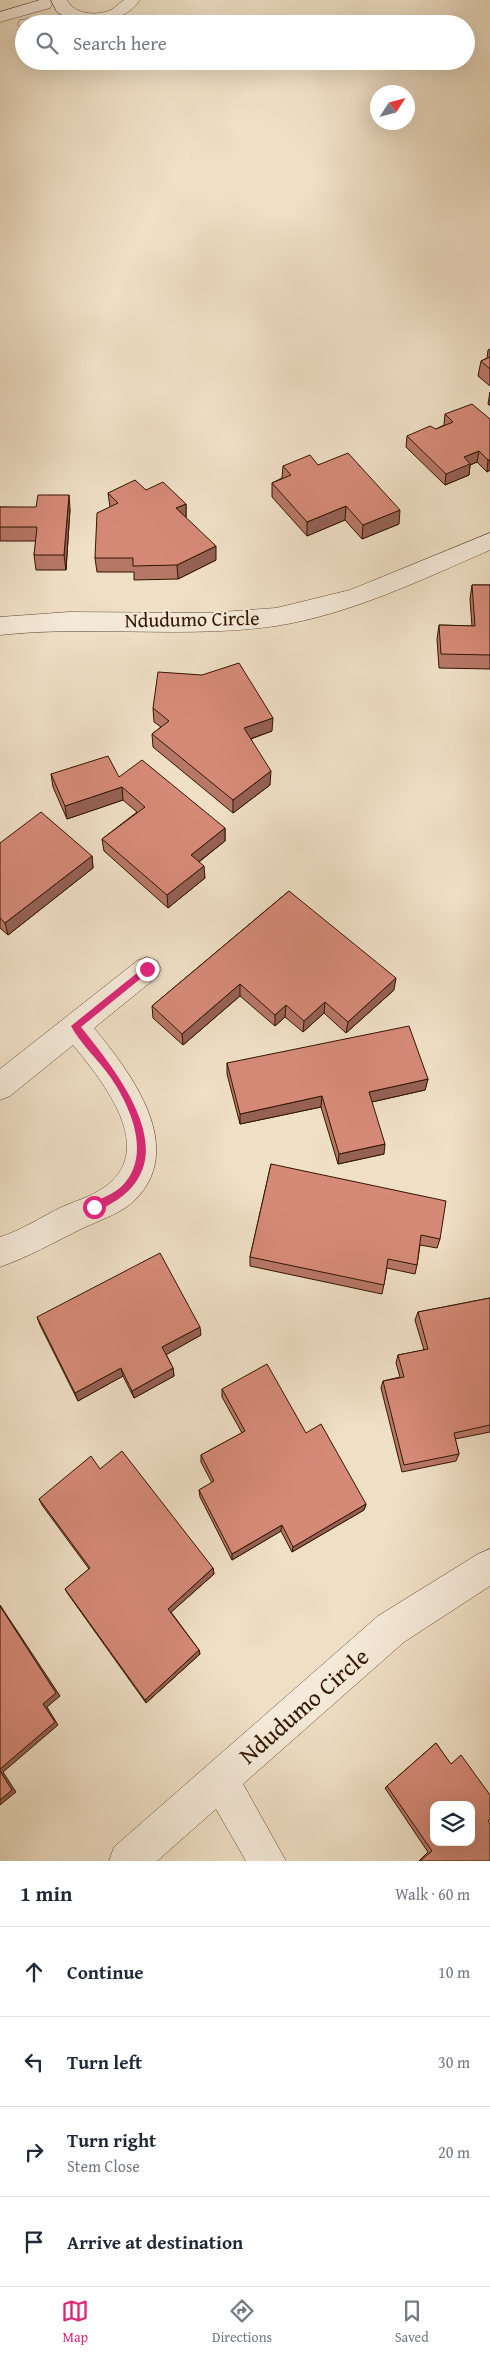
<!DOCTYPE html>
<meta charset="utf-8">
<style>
:root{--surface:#fff;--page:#f6f6f7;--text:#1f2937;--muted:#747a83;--line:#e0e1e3;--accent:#db2777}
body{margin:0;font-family:"Gentium Book Plus",serif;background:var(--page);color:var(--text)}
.controls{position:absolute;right:15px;bottom:15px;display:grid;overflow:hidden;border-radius:10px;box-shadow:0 5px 20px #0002}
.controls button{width:45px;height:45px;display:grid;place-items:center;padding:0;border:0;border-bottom:1px solid var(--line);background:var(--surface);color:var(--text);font:25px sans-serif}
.compass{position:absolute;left:370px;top:85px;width:45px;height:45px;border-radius:50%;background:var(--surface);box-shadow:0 5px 20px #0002;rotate:54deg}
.stop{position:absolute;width:15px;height:15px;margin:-11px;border:4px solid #db2777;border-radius:50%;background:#fff}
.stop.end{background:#db2777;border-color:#fff;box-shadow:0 1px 5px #0008}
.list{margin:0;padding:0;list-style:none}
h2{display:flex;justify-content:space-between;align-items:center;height:65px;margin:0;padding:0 20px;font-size:21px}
h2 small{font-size:16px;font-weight:400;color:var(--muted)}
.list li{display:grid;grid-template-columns:32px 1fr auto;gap:15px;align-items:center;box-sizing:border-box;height:90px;padding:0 20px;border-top:1px solid var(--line)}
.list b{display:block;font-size:19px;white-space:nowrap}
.list p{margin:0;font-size:16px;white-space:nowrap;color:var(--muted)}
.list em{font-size:16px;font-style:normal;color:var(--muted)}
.icon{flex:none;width:28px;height:28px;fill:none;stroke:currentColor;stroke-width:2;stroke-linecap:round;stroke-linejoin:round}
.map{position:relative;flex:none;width:490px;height:1861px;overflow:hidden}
.search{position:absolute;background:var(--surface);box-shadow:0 5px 20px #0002;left:15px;right:15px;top:15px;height:55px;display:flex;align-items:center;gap:12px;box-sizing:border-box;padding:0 18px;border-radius:28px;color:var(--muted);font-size:19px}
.sheet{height:425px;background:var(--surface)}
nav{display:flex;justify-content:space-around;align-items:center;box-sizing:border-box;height:70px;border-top:1px solid var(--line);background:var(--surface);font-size:14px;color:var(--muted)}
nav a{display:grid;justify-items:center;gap:2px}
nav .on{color:var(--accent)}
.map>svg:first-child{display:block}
</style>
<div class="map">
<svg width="490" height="1861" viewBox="0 0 490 1861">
<rect width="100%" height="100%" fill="#efdfc5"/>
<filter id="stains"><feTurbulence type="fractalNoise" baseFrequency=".004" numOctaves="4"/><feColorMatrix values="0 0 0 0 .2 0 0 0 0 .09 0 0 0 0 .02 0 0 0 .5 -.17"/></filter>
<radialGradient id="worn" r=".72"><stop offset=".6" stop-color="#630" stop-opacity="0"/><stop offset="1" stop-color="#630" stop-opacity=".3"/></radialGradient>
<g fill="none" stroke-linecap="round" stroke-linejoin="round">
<g stroke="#624831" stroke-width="1">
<g id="minor">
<polygon points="40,0 50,0 52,4 50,8 0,22 0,12"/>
<path d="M51,0h16c8,15 30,16 44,10 5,-3 9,-8 13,-10 4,0 12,0 16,0 -22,33 -81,24 -116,24v4h-4l-2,-4 2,-4 42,-5 -5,-3z"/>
<path d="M490,533v17c-69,30 -139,64 -214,76 -91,13 -184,-1 -276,9v-18l69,-5 138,1 69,-5 74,-18z"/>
<path d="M147,957l10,4 4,8 -4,8 -63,51c37,45 95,121 39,174 -15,13 -36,19 -54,28 -26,13 -51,27 -79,37v-30c22,-7 41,-20 62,-30 16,-7 37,-13 50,-26 41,-39 -12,-103 -39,-136l-63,51 -10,4v-31l137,-108z"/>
<polygon points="490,1549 490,1586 404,1642 243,1784 286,1861 246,1861 216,1809 157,1861 109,1861 114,1847 378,1616 478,1554"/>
</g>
</g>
<use href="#minor" fill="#f5ead9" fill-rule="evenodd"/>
</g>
<g fill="#b77767" stroke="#331500">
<polygon points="490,349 490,386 478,376 481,361 487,358 488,350"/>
<polygon points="490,392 490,406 488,404"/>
<polygon points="445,414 490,419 490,470 487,472 477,462 470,465 469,475 445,485 406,447 407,436 436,429 444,425"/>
<polygon points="318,465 399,524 362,539 345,520 307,536 272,497 272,483 282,478 283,466"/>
<polygon points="146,490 186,504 186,518 216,560 178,579 134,580 134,572 97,572 95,558 110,507 108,493"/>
<polygon points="0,507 70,509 66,570 36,570 34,555 36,541 0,541"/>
<polygon points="472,585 490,585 490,669 439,668 437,639 439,625 472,626 470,599"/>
<polygon points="153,708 272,731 251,739 270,785 233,813 153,747 152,734 161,727 154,722"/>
<polygon points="51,774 119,777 225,828 225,841 199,862 205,878 168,908 104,851 102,839 137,812 123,800 67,819 53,787"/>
<polygon points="0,843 92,856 93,868 8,935 0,928"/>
<polygon points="289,891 394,990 346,1033 324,1013 303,1032 285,1017 275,1026 240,996 183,1045 153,1018 152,1006"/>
<polygon points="227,1063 428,1079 425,1090 372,1102 384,1154 338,1164 321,1107 240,1124 227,1074"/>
<polygon points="271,1164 440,1239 437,1248 420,1245 417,1265 415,1274 387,1268 382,1294 250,1266 250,1257"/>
<polygon points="490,1298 490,1432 455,1439 459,1454 456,1461 402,1472 381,1388 383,1381 400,1377 396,1363 398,1355 424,1350 415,1320 418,1312"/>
<polygon points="37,1317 201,1335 166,1354 173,1368 174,1376 134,1398 123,1376 78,1401 40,1325"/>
<polygon points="222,1389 306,1433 366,1504 364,1510 292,1552 281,1531 232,1560 200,1497 199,1490 212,1483 201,1462 201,1455 242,1433 222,1397"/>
<polygon points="100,1469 213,1568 214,1574 171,1612 199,1650 200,1654 146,1703 68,1594 65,1589 89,1569 42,1505 39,1499"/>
<polygon points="436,1743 488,1821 490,1861 419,1861 428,1852 385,1788"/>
</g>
<g fill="#956154" stroke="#331500">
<polygon points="479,451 477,462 470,465 469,475 445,485 446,474 464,457"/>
<polygon points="488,460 490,460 490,470 487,472"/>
<polygon points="69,495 70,509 66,570 64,555"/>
<polygon points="186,504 186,518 176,508"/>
<polygon points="346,506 345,520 307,536 307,522"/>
<polygon points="400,510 399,524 362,539 363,525"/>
<polygon points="216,546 216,560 178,579 177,565"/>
<polygon points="273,718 272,731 244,741 244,728"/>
<polygon points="271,771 270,785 233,813 233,800"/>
<polygon points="122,787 123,800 67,819 65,806"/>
<polygon points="225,828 225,841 192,867 191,855"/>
<polygon points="92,856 93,868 8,935 5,923"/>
<polygon points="204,866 205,878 168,908 167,895"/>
<polygon points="396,978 394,990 346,1033 348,1022"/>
<polygon points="240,984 240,996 183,1045 182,1034"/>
<polygon points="325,1002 324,1013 303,1032 304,1021"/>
<polygon points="286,1005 285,1017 275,1026 275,1015"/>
<polygon points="428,1079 425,1090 367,1103 369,1092"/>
<polygon points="322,1096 321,1107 240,1124 240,1114"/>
<polygon points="385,1144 384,1154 338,1164 339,1154"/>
<polygon points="200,1327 201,1335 164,1356 162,1347"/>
<polygon points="121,1368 123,1376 78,1401 75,1393"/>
<polygon points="173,1368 174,1376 134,1398 132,1391"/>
<polygon points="366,1504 364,1510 292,1552 293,1547"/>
<polygon points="282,1525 281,1531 232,1560 232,1554"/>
<polygon points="213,1568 214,1574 169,1614 168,1609"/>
<polygon points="0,1605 60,1696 47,1707 58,1725 3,1772 16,1792 0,1805 0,1769 43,1704"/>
<polygon points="199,1650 200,1654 146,1703 145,1700"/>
</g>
<g fill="#d58a78" stroke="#331500" fill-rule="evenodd">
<polygon points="490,357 490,369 481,361"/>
<polygon points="472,404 490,419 490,460 488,460 479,451 464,457 470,464 446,474 407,436 430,426 436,429 453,422 445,414"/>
<polygon points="348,453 400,510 363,525 346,506 307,522 272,483 291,475 283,466 310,455 318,465"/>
<polygon points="135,480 146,490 163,482 186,504 176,508 216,546 177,565 133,566 133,558 95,558 97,513 118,503 108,493"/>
<polygon points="38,495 69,495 64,555 34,555 37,527 0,527 0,507 36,507"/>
<polygon points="472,585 490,585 490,655 441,654 439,625 475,626"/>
<polygon points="239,663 273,718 244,728 271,771 233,800 152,734 169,721 153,708 158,672 202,675"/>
<polygon points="108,756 119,777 142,760 225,828 191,855 204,866 167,895 102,839 145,807 122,787 65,806 51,774"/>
<polygon points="41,812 92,856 5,923 0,918 0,843"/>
<polygon points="289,891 396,978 348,1022 325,1002 304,1021 286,1005 275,1015 240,984 182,1034 152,1006"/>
<polygon points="409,1026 428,1079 369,1092 385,1144 339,1154 322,1096 240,1114 227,1063"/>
<polygon points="271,1164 446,1201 440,1239 421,1235 417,1265 388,1259 384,1285 250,1257"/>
<polygon points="160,1253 200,1327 162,1347 173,1368 132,1391 121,1368 75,1393 37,1317"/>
<polygon points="490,1298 490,1425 454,1433 459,1454 404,1465 383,1381 404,1377 398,1355 428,1349 418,1312"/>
<polygon points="267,1364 306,1433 321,1424 366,1504 293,1547 282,1525 232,1554 199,1490 214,1481 201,1455 245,1431 222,1389"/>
<polygon points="122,1451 213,1568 168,1609 199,1650 145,1700 65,1589 90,1568 39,1499 91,1456 100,1469"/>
<polygon points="0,1606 56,1693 43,1704 55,1722 0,1769"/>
<path d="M436,1743l15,21 10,-9 29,40v24l-2,2 2,3v37h-70l12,-10 -45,-65zM434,1805h37v37h-37z"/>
<polygon points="0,1771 12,1790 0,1800"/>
</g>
<path fill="#db2777" d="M147,965l4,4 -1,2 -69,56c44,55 114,144 13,185l-3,-2v-6c9,-5 22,-10 30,-17 31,-30 11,-78 -10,-109 -12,-18 -30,-33 -40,-52z"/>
<g text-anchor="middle" stroke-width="4.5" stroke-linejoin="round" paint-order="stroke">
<g font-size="20" fill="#331500" stroke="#f5ead9">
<text transform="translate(192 619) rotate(-1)" y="7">Ndudumo Circle</text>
</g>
<g font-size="24" fill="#331500" stroke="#f5ead9">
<text transform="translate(304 1706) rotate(-41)" y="8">Ndudumo Circle</text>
</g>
</g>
<rect width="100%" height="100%" filter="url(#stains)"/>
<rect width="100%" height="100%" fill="url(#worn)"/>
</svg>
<div class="controls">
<button><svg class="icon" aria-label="layers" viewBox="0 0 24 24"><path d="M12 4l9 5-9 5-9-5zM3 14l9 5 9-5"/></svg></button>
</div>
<svg class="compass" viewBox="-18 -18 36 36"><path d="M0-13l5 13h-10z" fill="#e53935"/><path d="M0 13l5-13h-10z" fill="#747a83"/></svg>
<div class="stop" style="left:94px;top:1207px"></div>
<div class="stop end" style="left:147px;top:969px"></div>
<div class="search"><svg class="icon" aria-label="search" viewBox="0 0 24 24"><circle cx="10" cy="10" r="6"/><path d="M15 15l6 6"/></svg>Search here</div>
</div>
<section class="sheet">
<h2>1 min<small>Walk · 60 m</small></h2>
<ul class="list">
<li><svg class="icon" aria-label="ahead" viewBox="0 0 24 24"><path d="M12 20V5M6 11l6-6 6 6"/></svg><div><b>Continue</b></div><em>10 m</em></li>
<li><svg class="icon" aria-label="left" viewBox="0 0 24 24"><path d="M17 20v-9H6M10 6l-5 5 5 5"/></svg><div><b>Turn left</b></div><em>30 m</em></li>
<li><svg class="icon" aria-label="right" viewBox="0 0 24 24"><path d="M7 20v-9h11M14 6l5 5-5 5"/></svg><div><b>Turn right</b><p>Stem Close</p></div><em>20 m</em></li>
<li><svg class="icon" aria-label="arrive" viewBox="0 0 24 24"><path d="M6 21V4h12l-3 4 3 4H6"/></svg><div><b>Arrive at destination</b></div></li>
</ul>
</section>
<nav>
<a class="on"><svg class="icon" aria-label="map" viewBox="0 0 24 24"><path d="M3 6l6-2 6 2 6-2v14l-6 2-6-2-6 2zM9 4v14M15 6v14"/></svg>Map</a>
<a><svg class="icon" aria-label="directions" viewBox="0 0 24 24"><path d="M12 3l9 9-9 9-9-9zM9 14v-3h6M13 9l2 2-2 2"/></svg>Directions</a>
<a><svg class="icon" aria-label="saved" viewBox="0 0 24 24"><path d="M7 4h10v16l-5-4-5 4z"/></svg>Saved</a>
</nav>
